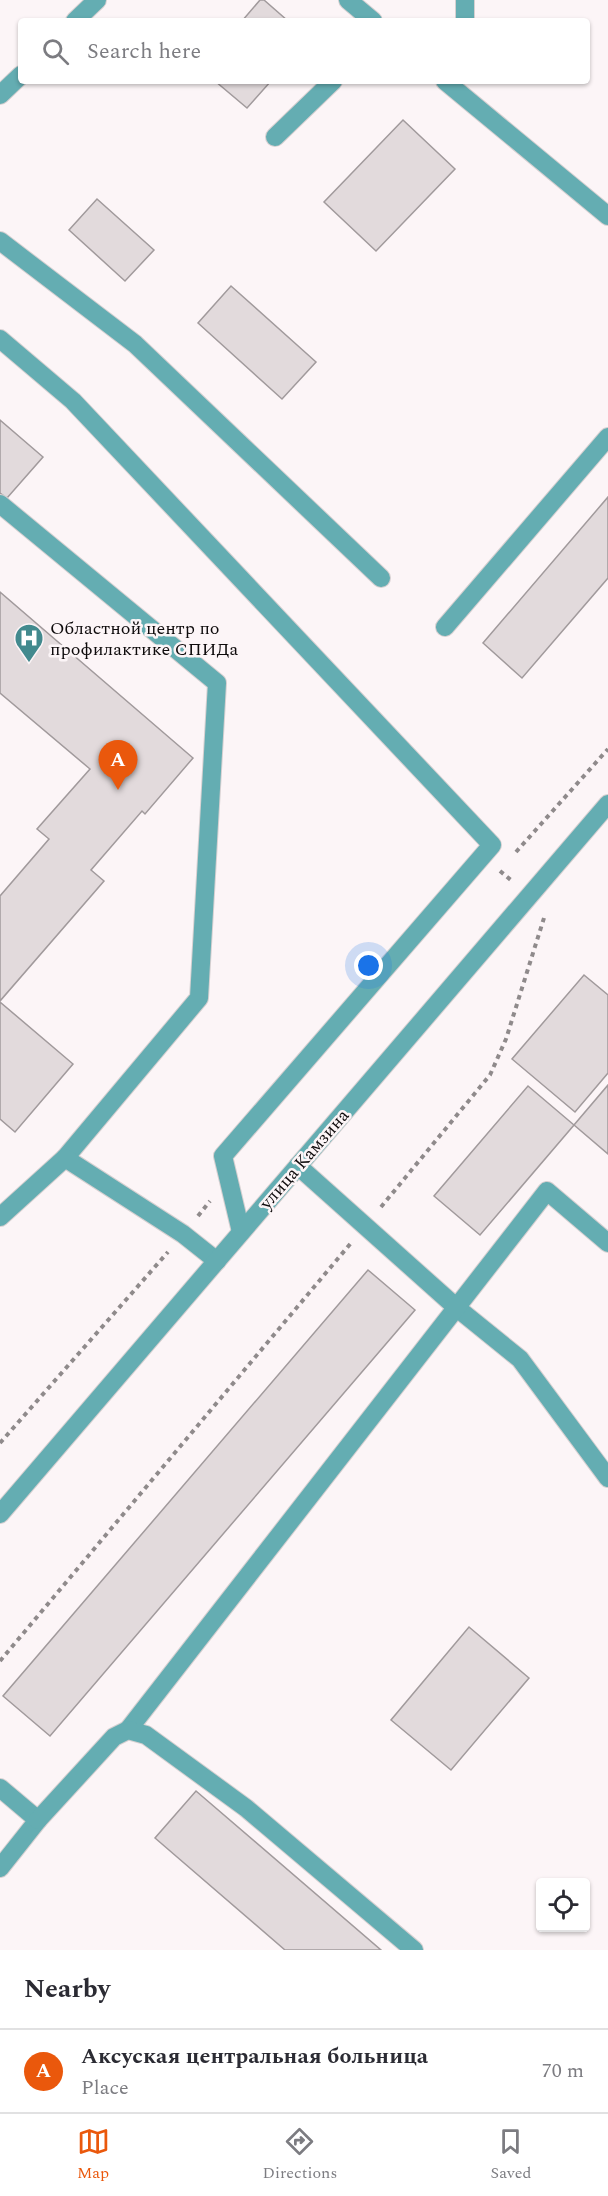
<!DOCTYPE html>
<meta charset="utf-8">
<style>
:root{--surface:#fff;--page:#f7f7f7;--text:#2b2b33;--muted:#7c7c81;--line:#e1e1e2;--accent:#ea580c}
body{margin:0;font-family:Spectral,serif;background:var(--page);color:var(--text)}
.controls{position:absolute;right:18px;bottom:18px;display:grid;overflow:hidden;border-radius:6px;box-shadow:0 2px 4px #0004}
.controls button{width:54px;height:54px;display:grid;place-items:center;padding:0;border:0;border-bottom:2px solid var(--line);background:var(--surface);color:var(--text);font:30px sans-serif}
.you{position:absolute;left:369px;top:966px;width:21px;height:21px;margin:-15px;border:4px solid #fff;border-radius:50%;background:#1a73e8;box-shadow:0 0 0 9px #1a73e833}
.badge{display:grid;place-items:center;width:39px;height:39px;border-radius:50%;background:var(--accent);color:#fff;font-size:20px;font-weight:700}
.pin{position:absolute;translate:-50% -50px;filter:drop-shadow(0 2px 3px #0008)}
.pin::after{content:'';position:absolute;top:32px;width:21px;height:18px;background:inherit;clip-path:polygon(0 0,100% 0,50% 100%)}
.list{margin:0;padding:0;list-style:none}
h2{display:flex;justify-content:space-between;align-items:center;height:78px;margin:0;padding:0 24px;font-size:26px}
h2 small{font-size:20px;font-weight:400;color:var(--muted)}
.list li{display:grid;grid-template-columns:39px 1fr auto;gap:18px;align-items:center;box-sizing:border-box;height:84px;padding:0 24px;border-top:2px solid var(--line)}
.list b{display:block;font-size:22px;white-space:nowrap}
.list p{margin:0;font-size:20px;white-space:nowrap;color:var(--muted)}
.list em{font-size:20px;font-style:normal;color:var(--muted)}
.icon{flex:none;width:33px;height:33px;fill:none;stroke:currentColor;stroke-width:2;stroke-linecap:round;stroke-linejoin:round}
.map{position:relative;flex:none;width:608px;height:1950px;overflow:hidden}
.search{position:absolute;background:var(--surface);box-shadow:0 2px 4px #0004;left:18px;right:18px;top:18px;height:66px;display:flex;align-items:center;gap:15px;box-sizing:border-box;padding:0 21px;border-radius:6px;color:var(--muted);font-size:22px}
.sheet{height:162px;background:var(--surface)}
nav{display:flex;justify-content:space-around;align-items:center;box-sizing:border-box;height:84px;border-top:2px solid var(--line);background:var(--surface);font-size:16px;color:var(--muted)}
nav a{display:grid;justify-items:center;gap:3px}
nav .on{color:var(--accent)}
.map>svg:first-child{display:block}
</style>
<div class="map">
<svg width="608" height="1950" viewBox="0 0 608 1950">
<rect width="100%" height="100%" fill="#fcf5f7"/>
<g fill="#e2dadc" stroke="#a19a9c" stroke-width="1.5">
<polygon points="260,0 264,0 288,21 242,21"/>
<polygon points="215,81 271,81 247,108"/>
<polygon points="403,120 455,169 376,251 324,202"/>
<polygon points="97,199 154,250 125,281 69,230"/>
<polygon points="231,286 316,362 282,399 198,323"/>
<polygon points="0,420 43,457 7,498 0,493"/>
<polygon points="608,497 608,578 522,678 483,643"/>
<polygon points="0,592 193,758 145,814 142,811 91,870 104,881 0,1001 0,896 49,839 37,829 90,769 0,693"/>
<polygon points="584,975 608,995 608,1073 575,1112 512,1059"/>
<polygon points="0,1002 73,1064 15,1132 0,1119"/>
<polygon points="608,1085 608,1154 574,1125"/>
<polygon points="528,1086 574,1125 480,1235 434,1196"/>
<polygon points="368,1270 415,1310 50,1736 3,1696"/>
<polygon points="469,1627 529,1678 451,1770 391,1720"/>
<polygon points="196,1791 381,1950 285,1950 155,1838"/>
</g>
<g fill="none" stroke-linecap="round" stroke-linejoin="round">
<g stroke="#d6d0d1" stroke-width="20">
<g id="minor">
<polyline points="348,0 373,21"/>
<polyline points="75,21 97,0"/>
<polyline points="465,21 465,0"/>
<polyline points="445,81 608,216"/>
<polyline points="0,95 21,75"/>
<polyline points="275,137 333,81"/>
<polyline points="0,241 135,344 381,578"/>
<polyline points="0,339 73,401 492,845 223,1156 241,1232"/>
<polyline points="0,504 217,683 199,998 65,1158"/>
<polyline points="445,627 608,437"/>
<polyline points="298,1166 457,1308 520,1359 608,1478"/>
<polyline points="0,1217 65,1158 183,1234 217,1261"/>
<polyline points="0,1514 608,804"/>
<polyline points="128,1730 547,1191 608,1243"/>
<polyline points="0,1788 38,1820 0,1868"/>
<polyline points="38,1820 114,1737 128,1730 146,1735 246,1808 414,1950"/>
</g>
</g>
<g stroke="#8f8a8b" stroke-width="4" stroke-dasharray="4.5 4.5" stroke-linecap="butt">
<polyline points="516,852 608,749"/>
<polyline points="500,871 512,881"/>
<polyline points="381,1207 490,1075 506,1039 544,918"/>
<polyline points="198,1216 210,1201"/>
<polyline points="0,1443 168,1252"/>
<polyline points="0,1661 351,1243"/>
</g>
<use href="#minor" stroke="#64adb2" stroke-width="18"/>
</g>
<defs>
<g id="hospital-pin" transform="scale(1.5)"><path d="M0 17L-7.5 6A9.5 9.5 0 1 1 7.5 6Z" fill="#428a8e" stroke="#fcf5f7"/><path d="M-5-5h3v3.5h4V-5h3V5h-3V1.5h-4V5h-3Z" fill="#fff"/></g>
</defs>
<g fill-rule="evenodd">
<use href="#hospital-pin" x="29" y="638"/>
</g>
<g text-anchor="middle" stroke-width="5" stroke-linejoin="round" paint-order="stroke">
<g font-size="18" fill="#0e0b0c" stroke="#fcf5f7" text-anchor="start">
<text x="50" y="634">Областной центр по<tspan x="50" dy="21">профилактике СПИДа</tspan></text>
</g>
<g font-size="18" fill="#0e0b0c" stroke="#fcf5f7">
<text transform="translate(304 1159) rotate(-49)" y="6">улица Камзина</text>
</g>
</g>
</svg>
<div class="controls">
<button><svg class="icon" aria-label="locate" viewBox="0 0 24 24"><circle cx="12" cy="12" r="6"/><path d="M12 2v4M12 18v4M2 12h4M18 12h4"/></svg></button>
</div>
<div class="you"></div>
<div class="pin badge" style="left:118px;top:790px">A</div>
<div class="search"><svg class="icon" aria-label="search" viewBox="0 0 24 24"><circle cx="10" cy="10" r="6"/><path d="M15 15l6 6"/></svg>Search here</div>
</div>
<section class="sheet">
<h2>Nearby<small></small></h2>
<ul class="list">
<li><span class="badge">A</span><div><b>Аксуская центральная больница</b><p>Place</p></div><em>70 m</em></li>
</ul>
</section>
<nav>
<a class="on"><svg class="icon" aria-label="map" viewBox="0 0 24 24"><path d="M3 6l6-2 6 2 6-2v14l-6 2-6-2-6 2zM9 4v14M15 6v14"/></svg>Map</a>
<a><svg class="icon" aria-label="directions" viewBox="0 0 24 24"><path d="M12 3l9 9-9 9-9-9zM9 14v-3h6M13 9l2 2-2 2"/></svg>Directions</a>
<a><svg class="icon" aria-label="saved" viewBox="0 0 24 24"><path d="M7 4h10v16l-5-4-5 4z"/></svg>Saved</a>
</nav>
